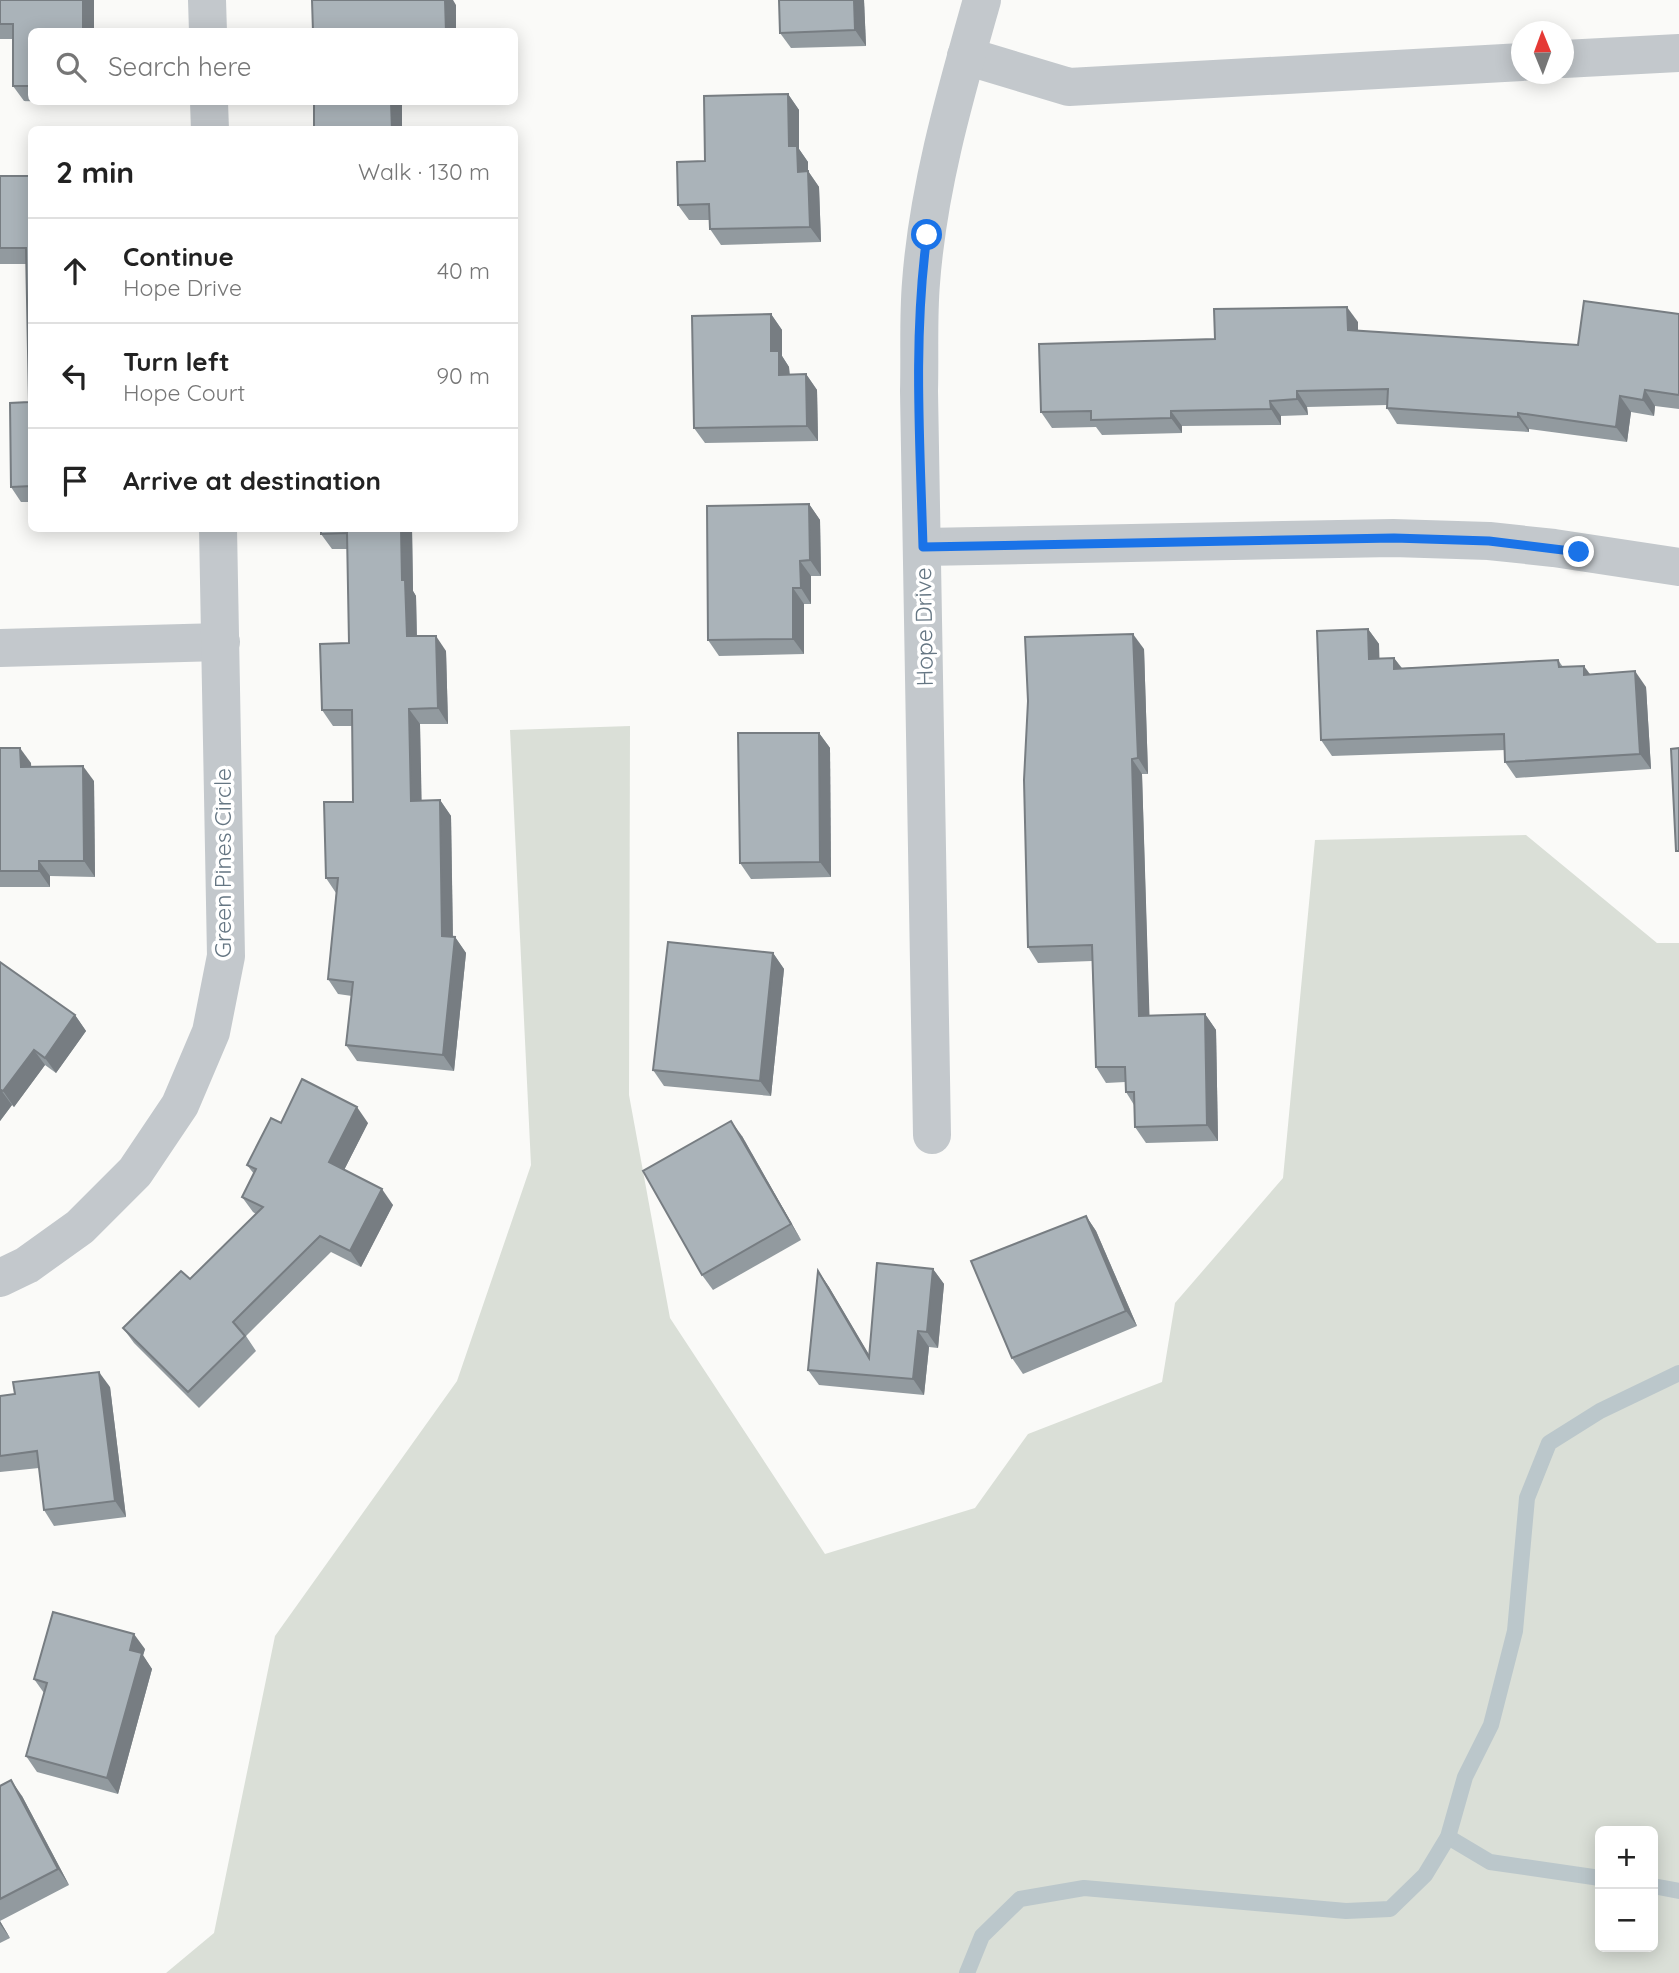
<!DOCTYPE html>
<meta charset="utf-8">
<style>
:root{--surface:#fff;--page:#f6f6f6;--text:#222;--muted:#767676;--line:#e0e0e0}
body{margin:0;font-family:Quicksand,sans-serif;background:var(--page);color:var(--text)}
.controls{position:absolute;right:21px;bottom:21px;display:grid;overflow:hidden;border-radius:10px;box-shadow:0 4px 18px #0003}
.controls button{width:63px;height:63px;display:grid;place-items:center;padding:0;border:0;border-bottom:2px solid var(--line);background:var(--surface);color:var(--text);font:35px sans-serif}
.compass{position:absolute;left:1511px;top:21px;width:63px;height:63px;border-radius:50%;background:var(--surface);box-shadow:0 4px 18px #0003;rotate:359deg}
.stop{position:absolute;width:21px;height:21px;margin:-16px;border:5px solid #1a73e8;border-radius:50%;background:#fff}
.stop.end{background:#1a73e8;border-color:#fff;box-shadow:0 2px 7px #0008}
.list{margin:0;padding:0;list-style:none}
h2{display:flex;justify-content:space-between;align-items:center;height:91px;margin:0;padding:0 28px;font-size:30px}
h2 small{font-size:23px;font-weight:400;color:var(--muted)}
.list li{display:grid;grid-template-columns:46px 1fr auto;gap:21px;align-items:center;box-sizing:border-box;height:105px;padding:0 28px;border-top:2px solid var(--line)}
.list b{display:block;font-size:26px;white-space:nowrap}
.list p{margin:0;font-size:23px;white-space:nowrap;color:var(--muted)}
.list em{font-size:23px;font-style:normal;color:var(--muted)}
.icon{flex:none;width:38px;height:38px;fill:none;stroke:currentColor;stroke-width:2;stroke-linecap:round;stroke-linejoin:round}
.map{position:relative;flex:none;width:1679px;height:1973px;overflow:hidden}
.search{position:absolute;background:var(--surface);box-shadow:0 4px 18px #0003;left:28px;top:28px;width:490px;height:77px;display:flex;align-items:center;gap:18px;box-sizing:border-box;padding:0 24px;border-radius:10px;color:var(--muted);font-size:26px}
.panel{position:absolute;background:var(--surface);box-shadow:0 4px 18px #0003;left:28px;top:126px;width:490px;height:406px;border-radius:10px}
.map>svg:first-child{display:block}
</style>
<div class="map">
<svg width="1679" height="1973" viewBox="0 0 1679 1973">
<rect width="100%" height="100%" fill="#fafaf8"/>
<path fill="#dadfd7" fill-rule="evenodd" d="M630,726l-1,369 41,223 155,236 150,-46 53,-74 134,-52 13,-79 108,-125 32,-338 211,-5 131,108h22v1030h-1513l48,-40 61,-297 182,-255 74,-216 -21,-435zM1600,1831h53v116h-53z"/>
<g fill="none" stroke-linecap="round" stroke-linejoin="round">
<g stroke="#bbc7cb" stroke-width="16">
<polyline points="1448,1837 1490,1862 1600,1878"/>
<polyline points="1653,1886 1679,1891"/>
<polyline points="967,1973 982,1936 1020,1899 1084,1888 1346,1911 1390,1909 1425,1875 1448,1837 1465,1777 1491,1725 1515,1631 1527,1498 1549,1443 1600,1411 1679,1373"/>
</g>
<g stroke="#c3c8cc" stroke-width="38">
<polyline points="207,0 208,32"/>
<polyline points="966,56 1069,87 1522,62"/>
<polyline points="1564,59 1679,53"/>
<polyline points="209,102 210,130"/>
<polyline points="923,547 1393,538 1489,541 1554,548 1679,567"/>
<polyline points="0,648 221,642"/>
<path d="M932,1135l-13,-744c1,-36 -1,-72 2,-108 7,-96 35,-191 61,-283"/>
<polyline points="0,1278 27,1265 80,1227 135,1172 180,1105 211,1032 226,956 218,528"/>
</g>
</g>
<g fill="#929a9f">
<polygon points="0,0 94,0 94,32 32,32 32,102 94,102 24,101 13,86 13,39 0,39"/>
<polygon points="779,0 864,0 866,46 791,48 780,33"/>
<polygon points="788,94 799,110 799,149 808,162 808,171 819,187 821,242 721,245 710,229 710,220 689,220 678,205 705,161"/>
<polygon points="0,176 32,176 32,502 21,502 11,487 29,402 26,264 0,264"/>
<polygon points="771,314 782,330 782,356 789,367 790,375 806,374 817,390 818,441 705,443 694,428"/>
<polygon points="1679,314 1679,409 1655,406 1654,416 1631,412 1627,442 1529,429 1529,432 1397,424 1387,408 1387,405 1307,407 1308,415 1281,416 1281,425 1182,426 1182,433 1102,435 1096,427 1052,428 1041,412 1215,339 1358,322 1358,331 1578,345"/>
<polygon points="809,504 820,520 821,576 811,576 811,604 804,604 804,654 719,656 708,640"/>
<polygon points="412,528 413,591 416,596 417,636 446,651 448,724 420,724 421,800 440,800 451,816 453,937 455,937 466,953 454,1071 357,1061 346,1045 352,996 338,994 328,979 336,893 326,878 353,802 352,726 333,726 322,710 349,643 347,549 332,549 321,534"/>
<polygon points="1368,629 1379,644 1379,659 1394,658 1402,668 1558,660 1563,667 1590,674 1646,687 1651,769 1516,778 1505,762 1505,750 1332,756 1321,740"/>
<polygon points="1144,649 1148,774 1142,774 1149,1015 1205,1014 1216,1030 1218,1141 1146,1143 1135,1127 1134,1105 1126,1092 1125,1082 1106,1083 1096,1067 1092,961 1038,963 1028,947"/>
<polygon points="819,733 830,748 831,877 751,879 740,863"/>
<polygon points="0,748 31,763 31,767 94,781 95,877 50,876 50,887 0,887"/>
<polygon points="773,953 784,969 771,1096 664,1086 653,1070"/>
<polygon points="0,962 75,1015 86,1031 56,1073 45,1065 14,1107 12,1105 0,1121"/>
<polygon points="281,1123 368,1123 344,1170 393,1205 361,1267 331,1252 246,1336 256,1351 199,1408 134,1343 123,1328 190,1279 256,1214 253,1212 242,1197 254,1174 247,1165"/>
<polygon points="742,1136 801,1240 713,1290 702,1275"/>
<polygon points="1086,1216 1096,1231 1137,1326 1023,1374 1012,1358"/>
<polygon points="933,1269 944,1284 938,1348 929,1347 924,1395 819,1385 808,1370 818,1271 829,1287 869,1355"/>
<polygon points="110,1387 126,1517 54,1526 44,1510 39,1468 0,1472 0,1396"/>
<polygon points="145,1649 143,1656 152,1669 118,1794 37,1772 26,1756 44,1693 34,1679"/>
<polygon points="0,1786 22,1796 69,1885 0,1921 10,1938 0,1943"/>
</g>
<g fill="#777d82">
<rect x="83" y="0" width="11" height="32"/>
<polygon points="445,0 453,0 456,5 456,32 446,32"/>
<polygon points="854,0 864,0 866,46 855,30"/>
<polygon points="788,94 799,110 799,149 808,162 808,171 819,187 821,242 810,227 798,172 789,146"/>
<polygon points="391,102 402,102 402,130 392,130"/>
<polygon points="1347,307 1358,322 1358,346 1348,330"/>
<polygon points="771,314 782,330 782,356 789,367 790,390 779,375 771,351"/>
<polygon points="806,374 817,390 818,441 807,426"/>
<polygon points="1645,390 1655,406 1654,416 1643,400"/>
<polygon points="1297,391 1307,407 1308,415 1297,399"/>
<polygon points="1620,396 1631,412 1627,442 1616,427"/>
<polygon points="1270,401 1281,416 1281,425 1271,409"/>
<polygon points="1171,411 1182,426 1182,433 1171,418"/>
<polygon points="1518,413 1529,429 1529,432 1518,417"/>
<polygon points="809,504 820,520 821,576 810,560"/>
<polygon points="401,528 412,528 413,591 416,596 417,652 407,636 402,580"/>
<polygon points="800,561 811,576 811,604 801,588"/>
<polygon points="793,588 804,604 804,654 793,639"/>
<polygon points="1368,629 1379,644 1380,675 1369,659"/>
<polygon points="1133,634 1144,649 1148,774 1138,758"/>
<polygon points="436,636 446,651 448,724 438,708"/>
<polygon points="1394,658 1405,673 1394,669"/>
<polygon points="1584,666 1595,681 1584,675"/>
<polygon points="1635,671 1646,687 1651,769 1640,754"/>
<polygon points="409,709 420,724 422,816 411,801"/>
<polygon points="819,733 830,748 831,877 820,862"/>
<polygon points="20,748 31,763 32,782 21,767"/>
<polygon points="1132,759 1142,774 1150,1031 1139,1016"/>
<polygon points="83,766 94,781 95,877 84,861"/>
<polygon points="440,800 451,816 453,951 442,936"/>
<polygon points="39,861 50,876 50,887 39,871"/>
<polygon points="455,937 466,953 454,1071 443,1055"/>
<polygon points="773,953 784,969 771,1096 760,1081"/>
<polygon points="1205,1014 1216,1030 1218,1141 1207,1125"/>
<polygon points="75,1015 86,1031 56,1073 45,1058"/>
<polygon points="34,1050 45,1065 14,1107 3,1091"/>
<polygon points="1,1090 12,1105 0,1121 0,1091"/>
<polygon points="357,1107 368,1123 340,1178 329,1162"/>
<polygon points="731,1121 742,1136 801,1240 791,1224"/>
<polygon points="382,1189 393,1205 361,1267 350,1251"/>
<polygon points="1086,1216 1096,1231 1137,1326 1126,1311"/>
<polygon points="933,1269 944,1284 938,1348 927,1332"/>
<polygon points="818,1271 829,1287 880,1373 869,1358"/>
<polygon points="918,1331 929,1347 924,1395 913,1379"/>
<polygon points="99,1372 110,1387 126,1517 115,1501"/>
<polygon points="134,1634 145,1649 143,1655 152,1669 118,1794 107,1778 130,1650"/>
<polygon points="11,1780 22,1796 69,1885 58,1869"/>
<polygon points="0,1920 0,1921 10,1938 0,1924"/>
</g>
<g fill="#aab3b9" stroke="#777d82" stroke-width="2">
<polygon points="0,0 83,0 83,32 32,32 32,86 13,86 13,24 0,24"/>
<polygon points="312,0 445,0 446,32 313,32"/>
<polygon points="779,0 854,0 855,30 780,33"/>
<polygon points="788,94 789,146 797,146 798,172 808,171 810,227 710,229 709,204 678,205 677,162 705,161 704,96"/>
<polygon points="314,102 391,102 392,130 314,130"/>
<polygon points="0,176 32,176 32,486 11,487 10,403 29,402 26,248 0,248"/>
<polygon points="1584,301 1679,314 1679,395 1645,390 1643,400 1620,396 1616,427 1518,413 1518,417 1387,408 1388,389 1297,391 1297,399 1270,401 1271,409 1171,411 1171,418 1091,420 1091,411 1041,412 1039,344 1215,339 1214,309 1347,307 1348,330 1578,345"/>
<polygon points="771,314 771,351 779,351 779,375 806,374 807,426 694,428 692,316"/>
<polygon points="809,504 810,560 800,561 801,588 793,588 793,639 708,640 707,506"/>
<polygon points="321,528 401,528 402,580 405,580 407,636 436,636 438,708 409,709 411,801 440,800 442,936 455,937 443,1055 346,1045 353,982 328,979 338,878 326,878 324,802 353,802 352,710 322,710 320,644 349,643 347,533 321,534"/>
<polygon points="1368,629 1369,659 1394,658 1394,669 1558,660 1559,667 1584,666 1584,675 1635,671 1640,754 1505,762 1504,734 1321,740 1317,631"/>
<polygon points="1133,634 1138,758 1132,759 1139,1016 1205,1014 1207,1125 1135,1127 1134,1092 1126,1092 1125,1067 1096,1067 1092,945 1028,947 1024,780 1028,701 1025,637"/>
<polygon points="738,733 819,733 820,862 740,863"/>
<polygon points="0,748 20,748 21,767 83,766 84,861 39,861 39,871 0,871"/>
<polygon points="1679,748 1679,851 1676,851 1671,749"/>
<polygon points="668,942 773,953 760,1081 653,1070"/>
<polygon points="0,962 75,1015 45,1058 34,1050 3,1091 1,1090 0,1091"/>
<polygon points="302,1079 357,1107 329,1162 382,1189 350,1251 320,1236 233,1322 245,1336 188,1392 123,1328 181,1271 190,1279 263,1207 242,1197 256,1169 247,1165 271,1118 281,1123"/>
<polygon points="731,1121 791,1224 702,1275 643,1171"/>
<polygon points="1086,1216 1126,1311 1012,1358 971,1261"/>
<polygon points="877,1263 933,1269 927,1332 918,1331 913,1379 808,1370 818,1271 869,1358"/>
<polygon points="99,1372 115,1501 44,1510 37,1451 0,1456 0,1396 15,1394 13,1382"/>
<polygon points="53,1612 134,1634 130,1650 142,1653 107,1778 26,1756 47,1683 34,1679"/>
<polygon points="11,1780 58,1869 0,1899 0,1786"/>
</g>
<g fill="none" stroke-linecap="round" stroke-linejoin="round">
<path stroke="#1a73e8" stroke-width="9" d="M927,235c-14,103 -7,208 -4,312l471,-9 95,3 90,11"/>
</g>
<g text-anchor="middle" stroke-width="7" stroke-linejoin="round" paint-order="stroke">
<g font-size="23" fill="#657683" stroke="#fff">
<text transform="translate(924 627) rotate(-91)" y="8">Hope Drive</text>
<text transform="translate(223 863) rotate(-90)" y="8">Green Pines Circle</text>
</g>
</g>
</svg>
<div class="controls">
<button>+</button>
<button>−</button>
</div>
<svg class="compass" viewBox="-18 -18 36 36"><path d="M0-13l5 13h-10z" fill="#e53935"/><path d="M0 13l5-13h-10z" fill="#767676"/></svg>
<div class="stop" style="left:927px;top:235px"></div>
<div class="stop end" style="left:1579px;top:552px"></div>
<div class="search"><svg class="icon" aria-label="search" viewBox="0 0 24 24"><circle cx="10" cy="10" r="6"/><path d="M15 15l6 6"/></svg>Search here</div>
<section class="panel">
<h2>2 min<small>Walk · 130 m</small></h2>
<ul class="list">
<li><svg class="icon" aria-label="ahead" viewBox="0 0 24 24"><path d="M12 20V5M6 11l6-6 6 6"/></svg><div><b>Continue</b><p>Hope Drive</p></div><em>40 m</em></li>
<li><svg class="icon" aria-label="left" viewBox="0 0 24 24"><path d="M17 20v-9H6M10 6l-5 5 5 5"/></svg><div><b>Turn left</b><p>Hope Court</p></div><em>90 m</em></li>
<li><svg class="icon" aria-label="arrive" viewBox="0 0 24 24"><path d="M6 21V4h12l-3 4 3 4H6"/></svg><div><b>Arrive at destination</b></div></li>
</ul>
</section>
</div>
